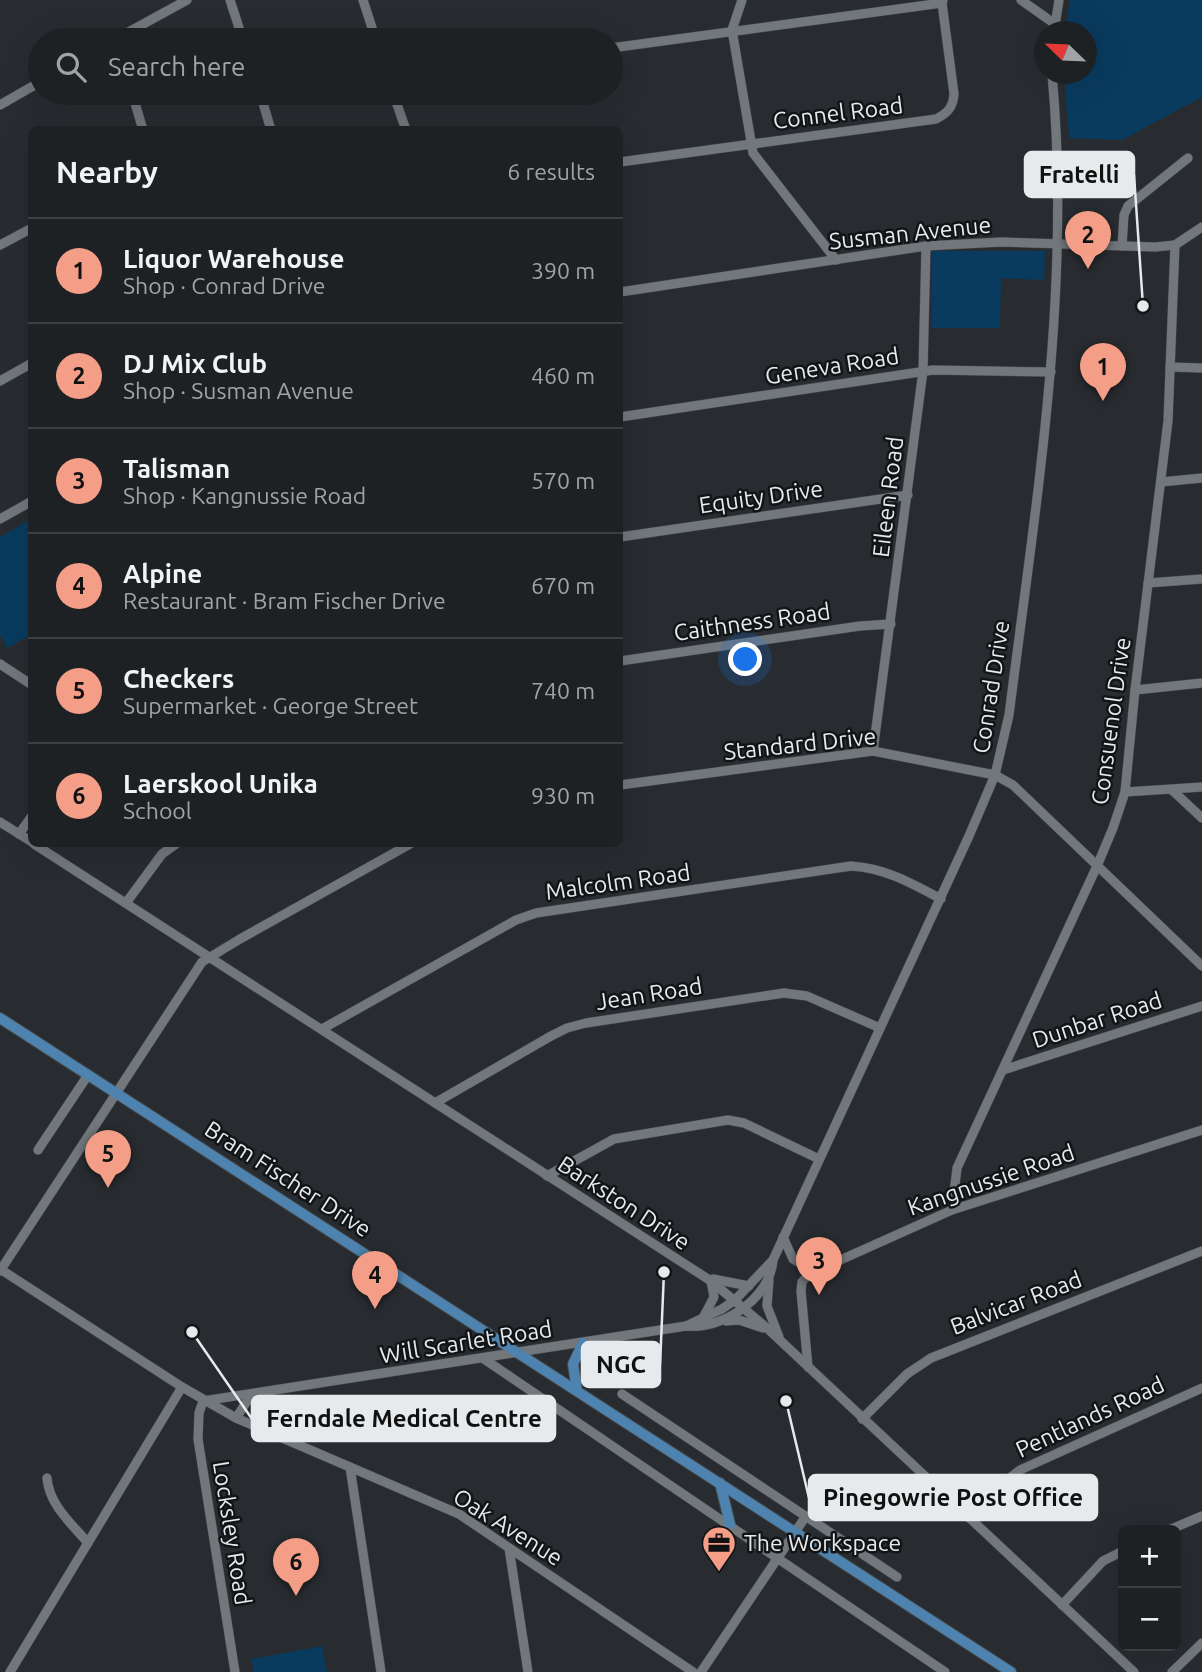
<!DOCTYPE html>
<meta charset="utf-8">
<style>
:root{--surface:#1e2124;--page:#26292c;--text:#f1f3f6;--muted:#a1a3a6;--line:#3c3e41;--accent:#f49e87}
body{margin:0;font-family:Ubuntu,sans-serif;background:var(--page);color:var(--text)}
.controls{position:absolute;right:21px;bottom:21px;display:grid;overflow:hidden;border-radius:10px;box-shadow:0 7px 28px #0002}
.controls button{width:63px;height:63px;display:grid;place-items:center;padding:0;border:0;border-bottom:2px solid var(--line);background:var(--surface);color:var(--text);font:35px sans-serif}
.compass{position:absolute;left:1034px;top:21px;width:63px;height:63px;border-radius:50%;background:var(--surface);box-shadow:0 7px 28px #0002;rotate:293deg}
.you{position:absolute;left:746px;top:660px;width:24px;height:24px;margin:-18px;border:5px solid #fff;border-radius:50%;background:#1a73e8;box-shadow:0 0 0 10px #1a73e833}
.badge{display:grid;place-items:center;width:46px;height:46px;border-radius:50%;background:var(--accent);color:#111;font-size:23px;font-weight:700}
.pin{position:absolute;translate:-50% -58px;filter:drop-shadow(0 2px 4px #0008)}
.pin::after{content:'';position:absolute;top:37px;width:24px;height:21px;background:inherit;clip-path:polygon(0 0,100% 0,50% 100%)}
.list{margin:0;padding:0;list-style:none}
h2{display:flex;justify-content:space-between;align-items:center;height:91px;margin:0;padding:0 28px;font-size:30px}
h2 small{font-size:23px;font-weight:400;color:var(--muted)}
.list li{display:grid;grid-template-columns:46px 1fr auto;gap:21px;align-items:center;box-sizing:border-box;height:105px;padding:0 28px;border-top:2px solid var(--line)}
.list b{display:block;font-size:26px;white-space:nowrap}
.list p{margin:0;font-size:23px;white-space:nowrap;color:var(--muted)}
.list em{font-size:23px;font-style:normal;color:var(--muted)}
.icon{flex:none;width:38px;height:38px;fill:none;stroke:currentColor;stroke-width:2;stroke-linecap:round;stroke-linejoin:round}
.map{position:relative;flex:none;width:1202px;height:1672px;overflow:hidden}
.search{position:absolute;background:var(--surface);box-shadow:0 7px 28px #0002;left:28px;top:28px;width:595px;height:77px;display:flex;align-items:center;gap:18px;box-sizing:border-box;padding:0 24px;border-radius:38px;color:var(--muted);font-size:26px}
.panel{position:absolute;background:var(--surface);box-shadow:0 7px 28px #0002;left:28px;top:126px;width:595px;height:721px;border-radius:10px}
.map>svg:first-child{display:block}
</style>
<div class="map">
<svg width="1202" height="1672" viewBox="0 0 1202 1672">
<rect width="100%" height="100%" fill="#282c30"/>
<g fill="#093b5f">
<polygon points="1070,0 1202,0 1202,97 1122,140 1069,138 1064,74 1086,74 1086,32 1065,31"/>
<polygon points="932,251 1045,251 1044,280 1001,278 1000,328 931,328"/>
<polygon points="31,519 31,635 7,648 0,634 0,537"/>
<polygon points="322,1646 327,1672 254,1672 251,1659"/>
</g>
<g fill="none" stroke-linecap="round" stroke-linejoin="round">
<g stroke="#44484b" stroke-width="10">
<g id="minor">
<polyline points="230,0 243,40"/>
<polyline points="363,0 376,40"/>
<polyline points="742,0 732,30 753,153 836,260"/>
<polyline points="1021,0 1055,24"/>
<polyline points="1054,32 1059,0"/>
<polyline points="114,40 187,0"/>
<polyline points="611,48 942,3 943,0"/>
<polyline points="132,93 143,130"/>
<polyline points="260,93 271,130"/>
<polyline points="393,93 406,130"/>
<polyline points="0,105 40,82"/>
<path d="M620,162l316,-43c12,-6 17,-12 18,-25l-12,-91"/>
<polyline points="0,245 32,228"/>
<polyline points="1122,246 1124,215 1128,206 1188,158"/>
<polyline points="620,292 926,246 1001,242 1155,247 1175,245 1202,227"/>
<polyline points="1170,367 1202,368"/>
<polyline points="0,381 32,363"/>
<polyline points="620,417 933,370 1051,372"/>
<polyline points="1161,482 1202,478"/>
<polyline points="0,519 32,501"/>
<polyline points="620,537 908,495"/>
<polyline points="1148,583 1202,579"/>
<polyline points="620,661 860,626 891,624"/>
<polyline points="0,664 32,685"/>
<polyline points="1135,690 1202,683"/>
<polyline points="873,751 923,371 926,246"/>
<polyline points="620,785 873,751 995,775 1013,785 1202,966"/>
<polyline points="1172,790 1202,818"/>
<polyline points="1125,792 1202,787"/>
<polyline points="0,822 32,842"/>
<polyline points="19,834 32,816"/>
<polyline points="34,844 711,1281 768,1329 1134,1672"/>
<polyline points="126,903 162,854 176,844"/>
<path d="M322,1029l194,-109 20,-7 315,-47c34,2 60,17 90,33"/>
<polyline points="1003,1070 1202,1006"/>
<polyline points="435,1103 551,1036 567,1028 586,1023 784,993 807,996 880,1028"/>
<polyline points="38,1150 88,1075"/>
<polyline points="547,1176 614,1139 728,1120 744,1123 819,1159"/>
<polyline points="952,1210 957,1168 1097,866 1113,828 1125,792 1135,690 1168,421 1175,245"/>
<polyline points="783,1237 793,1259 813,1271"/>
<polyline points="0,1269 182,1387 236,1418 459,1514 693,1672"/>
<polyline points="0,1271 202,962 240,939 410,844"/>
<polyline points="713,1279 749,1286"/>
<polyline points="769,1280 767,1306 779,1337"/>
<polyline points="704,1316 714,1297 711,1281"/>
<polyline points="726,1321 739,1320 763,1328"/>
<path d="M686,1326l36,-17 13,-9 38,-40 196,-424 26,-61 14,-60c27,-213 63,-427 43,-641"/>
<polyline points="484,1359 945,1672"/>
<polyline points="808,1367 801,1291 802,1282 809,1274 952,1210 1202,1130"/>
<polyline points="622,1394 897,1577"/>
<polyline points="236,1418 251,1395"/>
<polyline points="862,1419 907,1374 931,1358 1202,1251"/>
<polyline points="350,1467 381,1672"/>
<path d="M47,1478c2,27 25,46 41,65"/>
<polyline points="969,1518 1007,1480 1020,1470 1202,1388"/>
<polyline points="1169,1530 1202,1516"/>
<polyline points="509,1548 528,1672"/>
<polyline points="1062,1605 1103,1561 1123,1551"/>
<polyline points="10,1672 182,1387"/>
<path d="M235,1672l-37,-233 1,-26 4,-12 483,-75c36,4 84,-27 87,-66"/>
<polyline points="701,1672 806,1516"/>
<polyline points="1172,1672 1202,1643"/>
</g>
</g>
<g stroke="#44484b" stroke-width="12">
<g id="major">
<polyline points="0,1018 1011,1672"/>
<polyline points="577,1391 573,1364 583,1343"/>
<polyline points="720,1483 730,1524"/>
</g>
</g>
<use href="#minor" stroke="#72777c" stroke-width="9"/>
<use href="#major" stroke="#4d83ae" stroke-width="10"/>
</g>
<defs>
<g id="office-pin" transform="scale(1.75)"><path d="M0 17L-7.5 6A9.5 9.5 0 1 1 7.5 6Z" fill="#f49e87" stroke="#121416"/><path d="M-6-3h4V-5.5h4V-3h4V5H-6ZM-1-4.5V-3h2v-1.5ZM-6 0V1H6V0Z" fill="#111"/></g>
</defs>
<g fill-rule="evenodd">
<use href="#office-pin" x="719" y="1543"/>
</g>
<g text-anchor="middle" stroke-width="5" stroke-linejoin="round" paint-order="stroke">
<g font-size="23" fill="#e7eaec" stroke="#121416">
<text transform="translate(838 113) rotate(-7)" y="8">Connel Road</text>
<text transform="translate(910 233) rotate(-6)" y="8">Susman Avenue</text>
<text transform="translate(832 366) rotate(-9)" y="8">Geneva Road</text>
<text transform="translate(761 497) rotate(-8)" y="8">Equity Drive</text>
<text transform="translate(888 497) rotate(-83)" y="8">Eileen Road</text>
<text transform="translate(752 622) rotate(-8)" y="8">Caithness Road</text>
<text transform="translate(991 687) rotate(-81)" y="8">Conrad Drive</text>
<text transform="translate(1111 721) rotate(-82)" y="8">Consuenol Drive</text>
<text transform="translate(800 744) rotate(-6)" y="8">Standard Drive</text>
<text transform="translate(618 882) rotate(-8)" y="8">Malcolm Road</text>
<text transform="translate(649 994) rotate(-9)" y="8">Jean Road</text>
<text transform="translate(1097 1020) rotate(-18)" y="8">Dunbar Road</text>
<text transform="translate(288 1179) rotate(33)" y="8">Bram Fischer Drive</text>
<text transform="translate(991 1180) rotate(-19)" y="8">Kangnussie Road</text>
<text transform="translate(624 1203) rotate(33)" y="8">Barkston Drive</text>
<text transform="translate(1016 1303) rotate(-21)" y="8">Balvicar Road</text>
<text transform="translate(466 1342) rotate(-9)" y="8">Will Scarlet Road</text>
<text transform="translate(1090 1417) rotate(-25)" y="8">Pentlands Road</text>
<text transform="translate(508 1527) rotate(32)" y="8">Oak Avenue</text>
<text transform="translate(232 1533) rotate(81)" y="8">Locksley Road</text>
</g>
<g font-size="23" fill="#e7eaec" stroke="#121416" text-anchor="start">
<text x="744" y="1551">The Workspace</text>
</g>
</g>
<path fill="none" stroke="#e7eaec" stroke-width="2.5" d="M1143 306L1134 175M664 1272L660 1365M192 1332L252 1419M786 1401L809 1498"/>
<g fill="#e7eaec" stroke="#121416" stroke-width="2.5">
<circle cx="1143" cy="306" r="7"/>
<circle cx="664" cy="1272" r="7"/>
<circle cx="192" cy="1332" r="7"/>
<circle cx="786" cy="1401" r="7"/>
</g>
<g fill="#e7eaec" stroke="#e7eaec" stroke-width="2.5">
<rect x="1025" y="152" width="109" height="45" rx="7"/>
<rect x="582" y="1342" width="78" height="45" rx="7"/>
<rect x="252" y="1396" width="303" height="45" rx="7"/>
<rect x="809" y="1475" width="288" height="45" rx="7"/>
</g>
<g font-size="24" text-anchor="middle" font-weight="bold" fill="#111">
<text x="1079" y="183">Fratelli</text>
<text x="621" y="1373">NGC</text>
<text x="404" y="1427">Ferndale Medical Centre</text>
<text x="953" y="1506">Pinegowrie Post Office</text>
</g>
</svg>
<div class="controls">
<button>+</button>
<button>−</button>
</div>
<svg class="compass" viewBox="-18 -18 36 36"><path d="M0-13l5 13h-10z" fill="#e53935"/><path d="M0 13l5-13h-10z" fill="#a1a3a6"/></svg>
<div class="you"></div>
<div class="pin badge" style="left:1103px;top:401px">1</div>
<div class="pin badge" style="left:1088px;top:269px">2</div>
<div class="pin badge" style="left:819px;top:1295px">3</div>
<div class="pin badge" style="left:375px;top:1309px">4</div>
<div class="pin badge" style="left:108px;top:1188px">5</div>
<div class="pin badge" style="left:296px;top:1596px">6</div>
<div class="search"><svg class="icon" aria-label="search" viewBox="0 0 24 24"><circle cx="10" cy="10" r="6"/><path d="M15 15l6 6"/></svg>Search here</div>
<section class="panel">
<h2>Nearby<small>6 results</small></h2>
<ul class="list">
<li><span class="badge">1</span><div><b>Liquor Warehouse</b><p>Shop · Conrad Drive</p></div><em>390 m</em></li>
<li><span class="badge">2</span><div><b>DJ Mix Club</b><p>Shop · Susman Avenue</p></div><em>460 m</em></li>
<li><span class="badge">3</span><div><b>Talisman</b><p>Shop · Kangnussie Road</p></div><em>570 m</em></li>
<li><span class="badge">4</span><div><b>Alpine</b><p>Restaurant · Bram Fischer Drive</p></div><em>670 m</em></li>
<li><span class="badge">5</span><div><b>Checkers</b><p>Supermarket · George Street</p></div><em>740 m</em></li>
<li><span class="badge">6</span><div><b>Laerskool Unika</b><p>School</p></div><em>930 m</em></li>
</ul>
</section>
</div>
